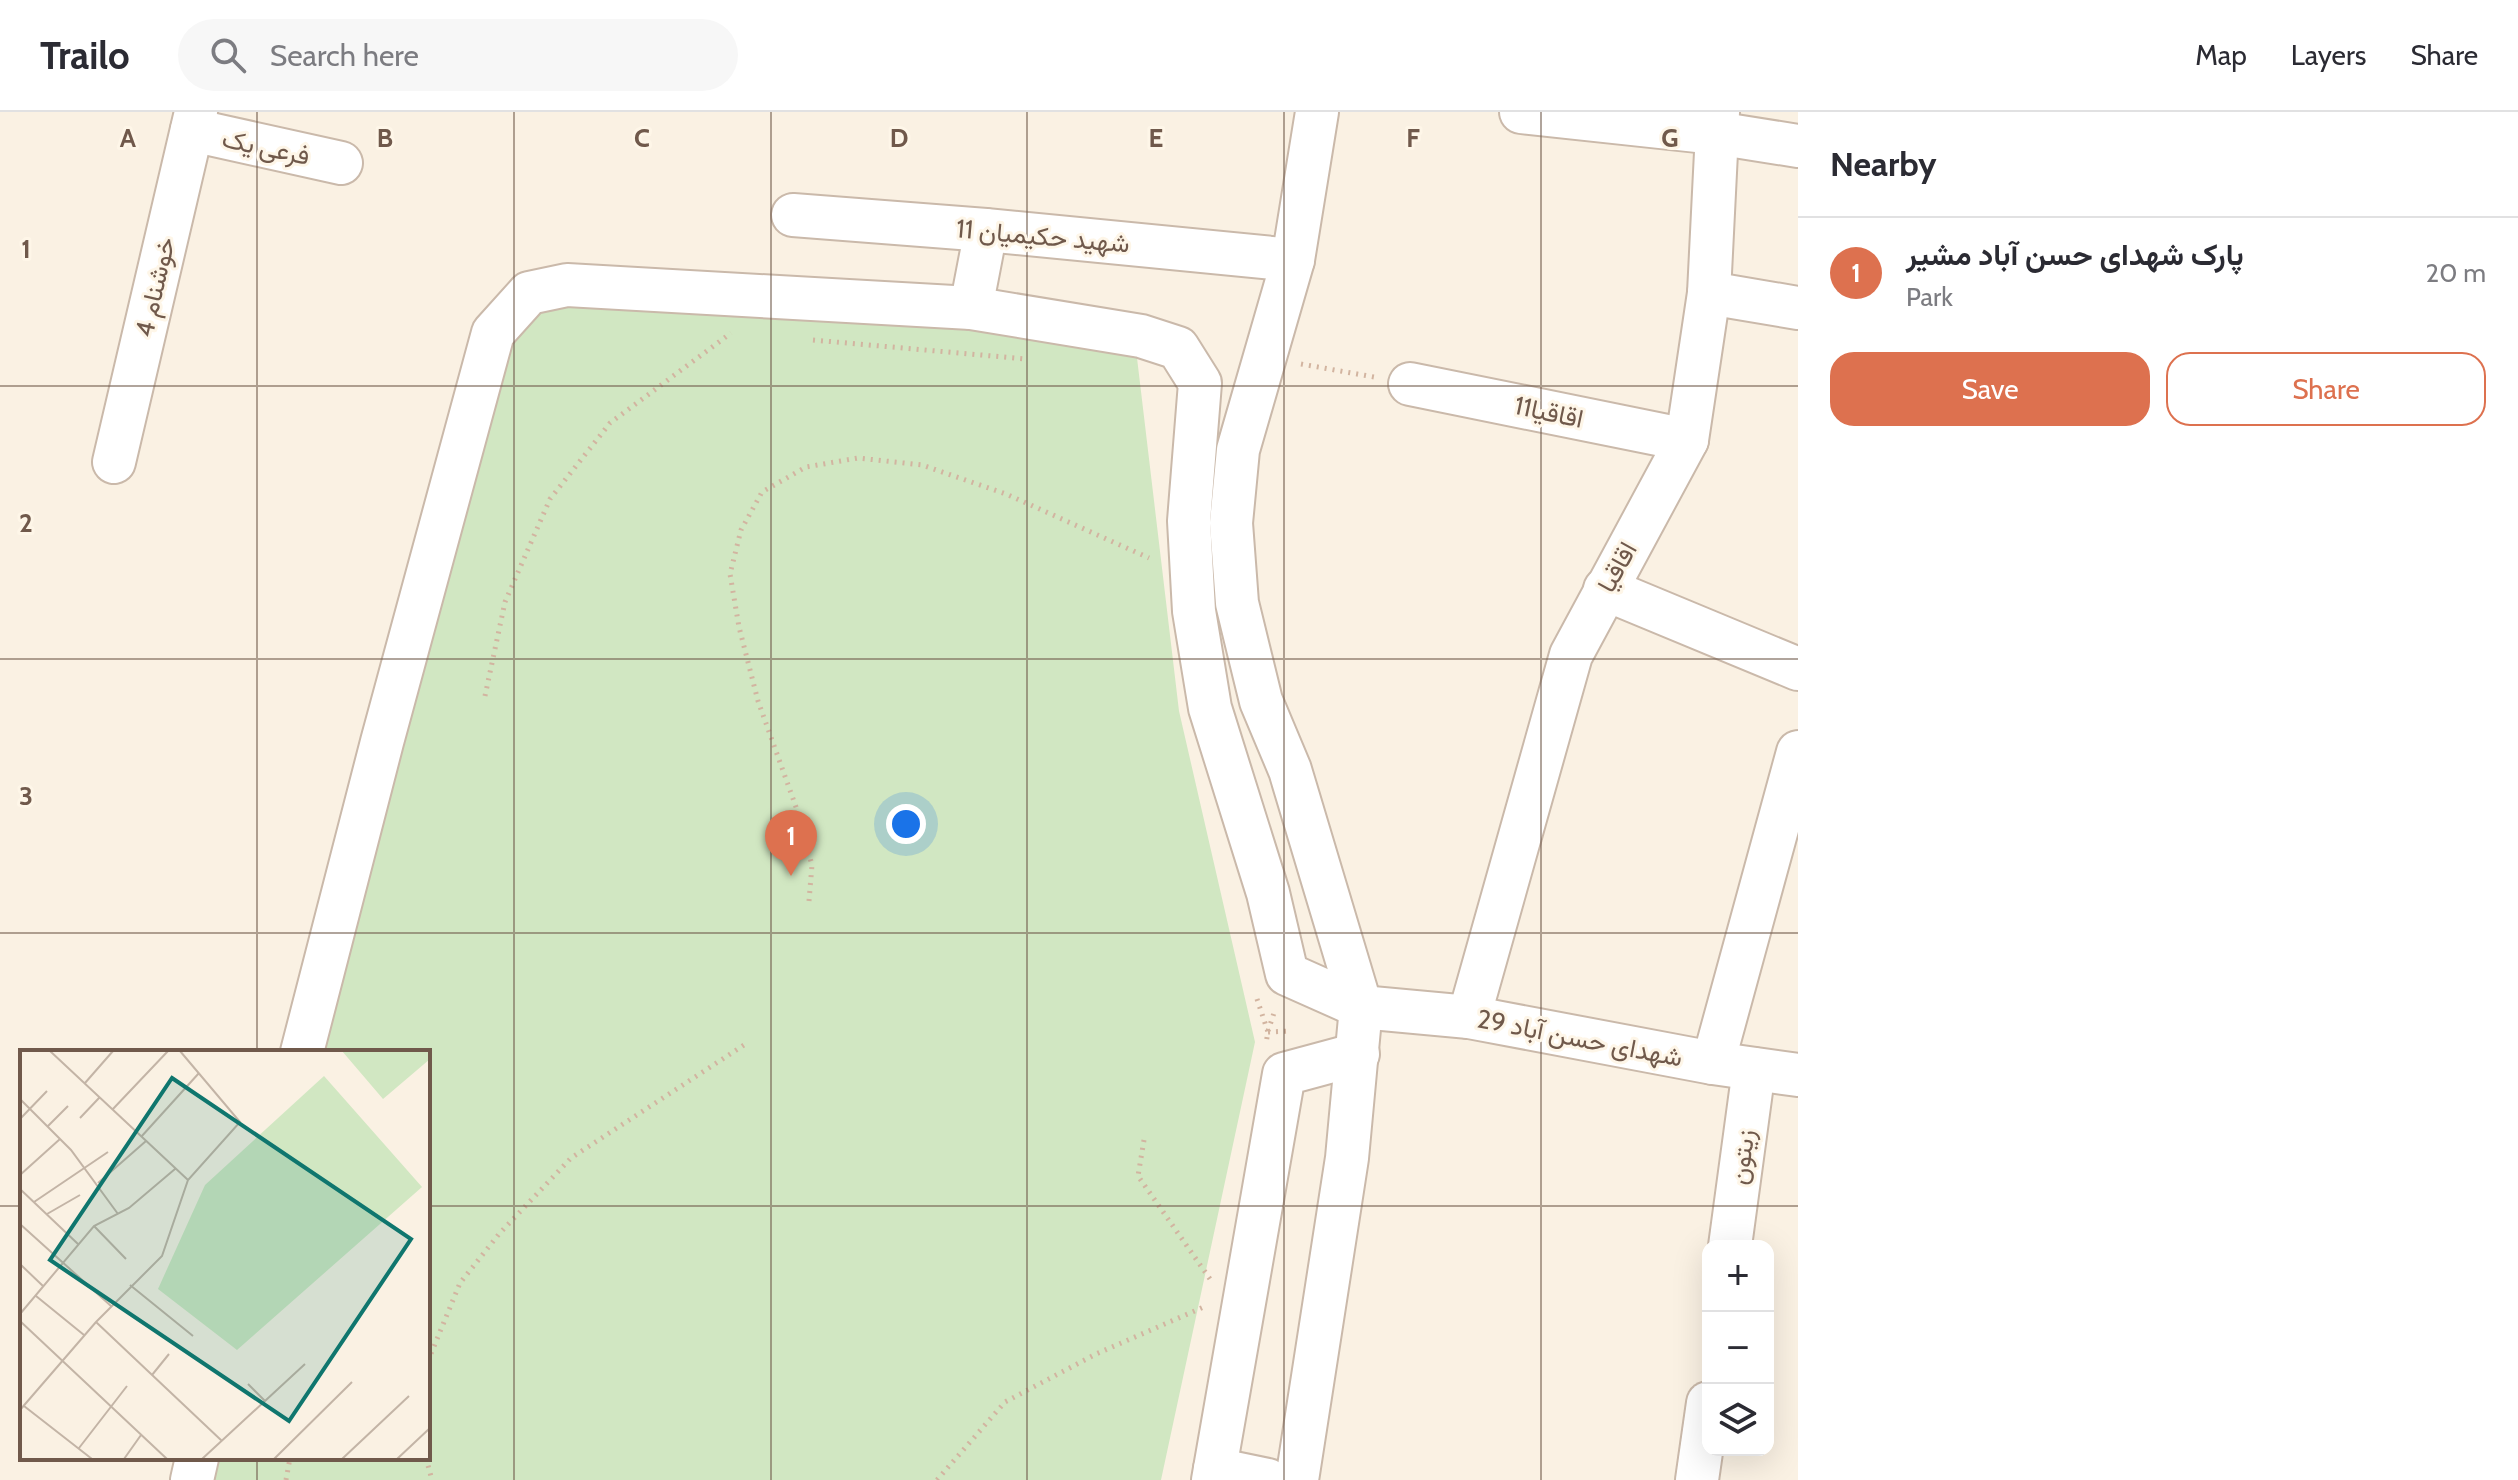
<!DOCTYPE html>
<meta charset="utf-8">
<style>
:root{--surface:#fff;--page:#f7f7f7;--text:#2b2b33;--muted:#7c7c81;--line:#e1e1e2;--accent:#dd714f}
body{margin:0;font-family:Cabin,Vazirmatn,sans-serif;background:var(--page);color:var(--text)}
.controls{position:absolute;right:24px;bottom:24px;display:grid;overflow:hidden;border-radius:16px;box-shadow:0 8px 32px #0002}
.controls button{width:72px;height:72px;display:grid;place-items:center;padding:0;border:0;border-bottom:2px solid var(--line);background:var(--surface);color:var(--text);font:40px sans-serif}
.you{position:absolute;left:906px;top:712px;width:28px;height:28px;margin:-20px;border:6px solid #fff;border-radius:50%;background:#1a73e8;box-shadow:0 0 0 12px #1a73e833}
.badge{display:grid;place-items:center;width:52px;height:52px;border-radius:50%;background:var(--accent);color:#fff;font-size:26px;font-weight:700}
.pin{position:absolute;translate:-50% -66px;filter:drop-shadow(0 2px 4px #0008)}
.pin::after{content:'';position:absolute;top:42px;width:28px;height:24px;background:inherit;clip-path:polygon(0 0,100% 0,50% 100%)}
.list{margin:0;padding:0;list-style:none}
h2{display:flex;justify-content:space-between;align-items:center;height:104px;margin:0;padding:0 32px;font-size:34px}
h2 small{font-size:26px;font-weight:400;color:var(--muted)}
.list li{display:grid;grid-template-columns:52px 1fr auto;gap:24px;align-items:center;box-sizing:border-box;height:112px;padding:0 32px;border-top:2px solid var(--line)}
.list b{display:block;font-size:30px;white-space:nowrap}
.list p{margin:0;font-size:26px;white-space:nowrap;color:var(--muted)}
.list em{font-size:26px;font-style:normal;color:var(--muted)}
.actions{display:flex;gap:16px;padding:24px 32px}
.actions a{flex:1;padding:18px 0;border:2px solid var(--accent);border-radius:24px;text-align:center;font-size:28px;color:var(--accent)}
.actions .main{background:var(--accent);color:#fff}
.icon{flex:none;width:44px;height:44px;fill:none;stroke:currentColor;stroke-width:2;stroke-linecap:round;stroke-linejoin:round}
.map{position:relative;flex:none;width:1798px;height:1368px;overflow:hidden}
header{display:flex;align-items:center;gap:48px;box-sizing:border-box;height:112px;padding:0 40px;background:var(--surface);border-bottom:2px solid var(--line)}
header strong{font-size:38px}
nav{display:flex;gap:44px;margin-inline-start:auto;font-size:28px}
.search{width:560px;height:72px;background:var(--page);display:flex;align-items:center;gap:20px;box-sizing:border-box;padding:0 28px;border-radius:44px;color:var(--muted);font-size:30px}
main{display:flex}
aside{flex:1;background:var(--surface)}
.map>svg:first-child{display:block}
</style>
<header>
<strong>Trailo</strong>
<div class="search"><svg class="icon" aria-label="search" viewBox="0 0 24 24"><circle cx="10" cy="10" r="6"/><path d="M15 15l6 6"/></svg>Search here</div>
<nav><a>Map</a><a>Layers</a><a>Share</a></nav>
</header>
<main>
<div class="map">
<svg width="1798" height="1368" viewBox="0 0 1798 1368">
<rect width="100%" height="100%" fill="#faf1e3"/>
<polygon fill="#d1e7c2" points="519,187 1135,229 1179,599 1255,930 1161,1368 206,1368 211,1346 428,1346 428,940 319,940"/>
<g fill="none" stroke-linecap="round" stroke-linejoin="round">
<g stroke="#cab9aa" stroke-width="46">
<g id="minor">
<polyline points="1521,0 1716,21 1798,34"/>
<polyline points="192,18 341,51"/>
<polyline points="793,103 986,118 1293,148"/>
<polyline points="1709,181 1798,196"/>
<polyline points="971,196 986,118"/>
<polyline points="1410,272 1687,328"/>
<polyline points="114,350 196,0"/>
<polyline points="1605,477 1798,557"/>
<polyline points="1469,905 1571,543 1687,328 1709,181 1718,0"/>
<polyline points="302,940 382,630 493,221 529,181 567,173 971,196 1141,224 1178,236 1200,271 1189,409 1194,499 1210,596 1268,781 1287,862 1361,895 1469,905 1713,951 1798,963"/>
<polyline points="1713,951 1798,640"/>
<polyline points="1730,1134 1754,957"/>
<polyline points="1215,1357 1268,1368"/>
<polyline points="192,1368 197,1346"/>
<polyline points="1213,1368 1284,962 1358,942"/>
<polyline points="1297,1368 1347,1046 1361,895 1290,658 1261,589 1237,491 1231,411 1238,338 1293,148 1317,0"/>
<polyline points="1697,1368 1708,1291"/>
</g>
</g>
<g stroke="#d2b4a0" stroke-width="5" stroke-dasharray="2 6" stroke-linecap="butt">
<polyline points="813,228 1026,247"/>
<polyline points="1301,252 1374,265"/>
<polyline points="485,584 505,490 550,387 610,311 731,221"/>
<polyline points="809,789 812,753 796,695 758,589 739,515 730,462 741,418 762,380 806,355 858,346 922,353 1006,382 1149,446"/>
<polyline points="1257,887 1268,920 1266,931"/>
<polyline points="1268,919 1275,898"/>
<polyline points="1268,920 1290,919"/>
<polyline points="1144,1028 1138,1064 1210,1167"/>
<polyline points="428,1249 460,1171 499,1122 571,1046 744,933"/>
<polyline points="426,1346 432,1368"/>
<polyline points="286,1368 290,1346"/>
<polyline points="937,1368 1005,1290 1096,1242 1206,1194"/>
</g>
<use href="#minor" stroke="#fff" stroke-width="42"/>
</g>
<path fill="none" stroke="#70594b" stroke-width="2" stroke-opacity="0.55" d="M257,0v940M514,0v1368M771,0v1368M1027,0v1368M1284,0v1368M1541,0v1368M0,274h1798M0,547h1798M0,821h1798M0,1094h22M428,1094h1370M257,1346v22"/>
<g text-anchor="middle" stroke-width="6" stroke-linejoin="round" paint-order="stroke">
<g font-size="26" fill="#70594b" stroke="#fef6e8">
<text transform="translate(266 35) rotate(12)" y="9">فرعی یک</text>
<text transform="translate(1043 124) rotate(5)" y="9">شهید حکیمیان 11</text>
<text transform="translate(155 175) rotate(-77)" y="9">خوشنام 4</text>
<text transform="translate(1549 300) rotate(12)" y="9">11اقاقیا</text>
<text transform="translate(1617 455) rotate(-61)" y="9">اقاقیا</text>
<text transform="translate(1580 926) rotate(11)" y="9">شهدای حسن آباد 29</text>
<text transform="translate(1742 1045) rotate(-82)" y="9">زیتون</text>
</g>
</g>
<g transform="translate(20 938)">
<rect width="410" height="410" fill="#faf1e3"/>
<path d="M322,1h88v8l-47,40zM304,26l98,111 -185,163 -79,-61 47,-104z" fill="#d1e7c2"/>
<path fill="none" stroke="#c3b4a6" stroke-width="2" d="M30,1l138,129M65,33l28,-32M0,49l51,51 47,64M92,60l56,-59M60,68l19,-20M0,69l27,-28M28,76l20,-20M121,87l58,-64M0,125l40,-36M78,133l48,-42M0,139l58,55M14,152l74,-50M27,164l33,-19M0,174l91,82M74,176l32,33M0,214l24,23M110,235l63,51M16,246l48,39M0,264l74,-88 35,-18 46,-39M0,271l147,138M76,272l126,119M132,325l17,-21M228,334l17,17M4,356l68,53M0,360l76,-88 66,-66 26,-76 52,-58 -60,-71M59,398l48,-62M104,409l17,-24M182,409l103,-95M254,409l78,-77M322,409l67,-63M377,409l33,-31"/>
<path fill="#0f766e" fill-opacity="0.15" stroke="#0f766e" stroke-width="4" d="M152,28l239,161 -122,182 -239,-161z"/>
<rect width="410" height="410" fill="none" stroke="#70594b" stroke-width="4"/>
</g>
<g font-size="26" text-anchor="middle" font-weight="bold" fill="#70594b" stroke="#fef6e8" stroke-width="6" stroke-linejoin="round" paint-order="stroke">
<text x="128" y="35">A</text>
<text x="385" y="35">B</text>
<text x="642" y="35">C</text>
<text x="899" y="35">D</text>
<text x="1156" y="35">E</text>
<text x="1413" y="35">F</text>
<text x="1670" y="35">G</text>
<text x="26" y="146">1</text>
<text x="26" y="420">2</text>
<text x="26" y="693">3</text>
</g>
</svg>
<div class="controls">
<button>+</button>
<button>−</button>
<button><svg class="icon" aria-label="layers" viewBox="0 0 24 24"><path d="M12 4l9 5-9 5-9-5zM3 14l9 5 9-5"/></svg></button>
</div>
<div class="you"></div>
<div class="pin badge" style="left:791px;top:764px">1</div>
</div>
<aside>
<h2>Nearby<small></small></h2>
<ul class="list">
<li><span class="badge">1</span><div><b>پارک شهدای حسن آباد مشیر</b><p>Park</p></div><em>20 m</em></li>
</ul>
<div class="actions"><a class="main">Save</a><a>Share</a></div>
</aside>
</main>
